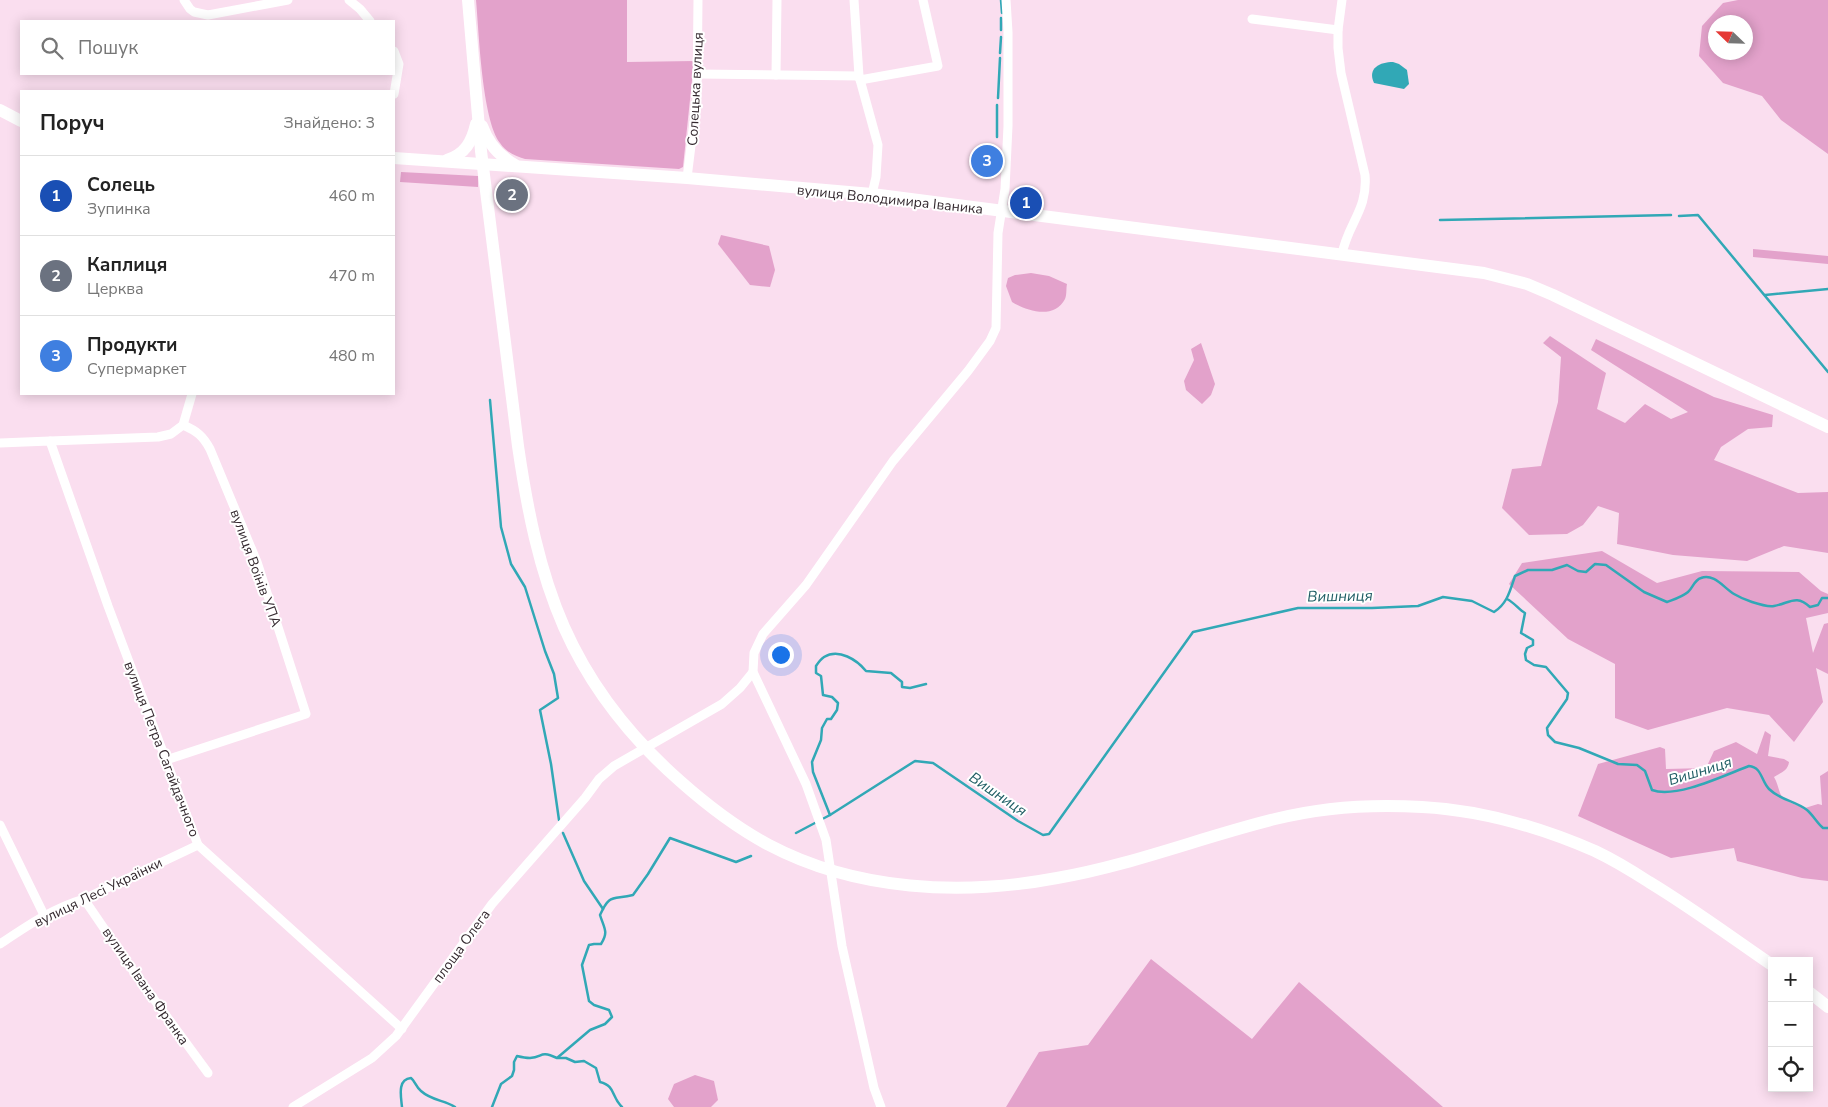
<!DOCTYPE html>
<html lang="uk">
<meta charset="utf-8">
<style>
:root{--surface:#fff;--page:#f2f2f2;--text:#222;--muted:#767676;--line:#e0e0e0;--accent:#3a828a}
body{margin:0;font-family:"Nunito Sans",sans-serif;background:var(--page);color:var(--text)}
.controls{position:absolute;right:15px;bottom:15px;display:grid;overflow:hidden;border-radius:0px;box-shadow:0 2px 12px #0003}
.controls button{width:45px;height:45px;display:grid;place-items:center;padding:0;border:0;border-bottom:1px solid var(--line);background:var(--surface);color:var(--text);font:25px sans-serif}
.compass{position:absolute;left:1708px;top:15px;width:45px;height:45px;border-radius:50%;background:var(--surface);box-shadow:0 2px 12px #0003;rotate:293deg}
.you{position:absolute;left:780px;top:654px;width:18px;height:18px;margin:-12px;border:4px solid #fff;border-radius:50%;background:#1a73e8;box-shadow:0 0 0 8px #1a73e833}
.badge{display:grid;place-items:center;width:32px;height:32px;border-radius:50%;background:var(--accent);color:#fff;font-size:16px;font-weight:700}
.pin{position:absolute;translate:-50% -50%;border:2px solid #fff;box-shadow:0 1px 5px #0006}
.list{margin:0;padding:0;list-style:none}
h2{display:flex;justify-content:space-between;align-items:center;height:65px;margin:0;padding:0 20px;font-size:21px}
h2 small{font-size:16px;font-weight:400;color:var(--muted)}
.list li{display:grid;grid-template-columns:32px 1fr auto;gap:15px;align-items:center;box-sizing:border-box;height:80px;padding:0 20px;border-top:1px solid var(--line)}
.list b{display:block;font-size:19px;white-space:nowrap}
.list p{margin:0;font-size:16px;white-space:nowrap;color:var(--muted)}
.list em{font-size:16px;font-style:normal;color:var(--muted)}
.icon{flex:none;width:28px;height:28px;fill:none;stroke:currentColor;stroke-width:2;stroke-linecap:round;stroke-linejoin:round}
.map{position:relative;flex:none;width:1828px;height:1107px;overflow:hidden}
.search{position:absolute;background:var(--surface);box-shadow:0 2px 12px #0003;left:20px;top:20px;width:375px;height:55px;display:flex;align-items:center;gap:12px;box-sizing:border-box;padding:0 18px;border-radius:0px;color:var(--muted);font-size:19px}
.panel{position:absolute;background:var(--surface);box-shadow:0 2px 12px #0003;left:20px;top:90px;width:375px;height:305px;border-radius:0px}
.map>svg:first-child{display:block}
</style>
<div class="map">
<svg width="1828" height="1107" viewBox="0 0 1828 1107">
<rect width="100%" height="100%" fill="#fadeef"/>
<g fill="#e3a2cb" fill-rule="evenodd">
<path d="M476,0h151v62l67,-1 -11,106 -4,2 -154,-10c-10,-3 -19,-7 -25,-16 -18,-24 -21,-110 -24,-143z"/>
<path d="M1738,0h90v154l-47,-34 -19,-24 -39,-13 -24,-27 3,-30 21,-23zM1716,22h30v30h-30z"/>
<polygon points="401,172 478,176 478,187 400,182"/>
<polygon points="721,235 769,246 775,270 770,287 750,285 718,244"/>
<polygon points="1753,249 1828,256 1828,264 1753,257"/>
<path d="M1031,273l18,3 18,8c-1,4 0,11 -2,15 -11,21 -38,12 -53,3l-6,-16 2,-8 7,-3z"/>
<polygon points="1550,336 1606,373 1597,409 1625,423 1645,404 1671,419 1688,412 1591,350 1596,339 1714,397 1773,415 1772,427 1748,429 1721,447 1714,460 1798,493 1828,492 1828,553 1784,546 1747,561 1673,555 1617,544 1619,513 1598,506 1583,525 1567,534 1529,535 1502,508 1512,469 1541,466 1558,402 1561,357 1543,343"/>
<polygon points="1201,343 1215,384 1211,395 1202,404 1186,390 1184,381 1194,360 1191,349"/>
<polygon points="1602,551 1657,583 1702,571 1799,572 1821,591 1828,594 1828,613 1806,618 1813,653 1824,624 1828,623 1828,674 1816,668 1823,702 1794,742 1769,715 1727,708 1648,730 1615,718 1615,664 1568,639 1509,584 1522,563"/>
<path d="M1765,731l6,4 -3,21 16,3 5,3c-1,9 -9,11 -15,15 3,5 4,10 6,16 3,9 17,12 25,15l13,-4 4,1 -2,-29 8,-5v110l-26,-3 -65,-17 -3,-13 -63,10 -93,-42 20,-52 62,-17 5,2 1,20 40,-1 8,-17 22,-9 21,12z"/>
<polygon points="1151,959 1252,1039 1299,982 1443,1107 1006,1107 1039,1052 1088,1045"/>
<polygon points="695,1075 714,1081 718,1100 711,1107 674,1107 668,1099 674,1084"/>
</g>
<path fill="#31a8b6" d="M1393,62l6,2 8,6 2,14 -5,5 -30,-6c-7,-15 6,-21 19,-21z"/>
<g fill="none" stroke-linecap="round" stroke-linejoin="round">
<g stroke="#31a8b6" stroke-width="2.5">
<polyline points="1001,0 1002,13"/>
<polyline points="1001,30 1001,18"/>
<polyline points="1000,53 1001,37"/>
<polyline points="998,98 1000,58"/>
<polyline points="997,137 997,105"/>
<polyline points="1679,216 1698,215 1828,372"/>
<polyline points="1440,220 1671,215"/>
<polyline points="1765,295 1828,289"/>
<polyline points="490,400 501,527 511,564 525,587 545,651 554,674 558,698 540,710 551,764 559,820"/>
<path d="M1507,599c8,4 12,11 18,14l-4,20 12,7v5l-6,3 -2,6 1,6 8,5 12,2 22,26 -1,6 -20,29 1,7 7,7 24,6 39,16 19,1 8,6 7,19c24,9 73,-15 97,-24 13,1 12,15 20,23 11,11 26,12 38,21 6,5 10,13 16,18h5"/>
<path d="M830,815l-17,-43 -1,-10 9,-22 1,-12 5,-9h4l6,-9 1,-7 -6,-6 -9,-2 -2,-19 -5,-3v-7c2,-3 5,-7 8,-9 15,-9 33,3 42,14l25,2 11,9v5l8,1 16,-4"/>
<polyline points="563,833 584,881 603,909"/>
<path d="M796,833l34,-18 85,-54 18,2 85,58 25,14 6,-1 144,-202 105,-24h74l46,-2 25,-9 29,4 22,11c13,-8 16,-21 21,-36l13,-6h24l15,-5 11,6 8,1 9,-8 11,1 38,27 23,10c8,-3 15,-5 21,-10 5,-4 6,-12 13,-14 13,-5 23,10 33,16 5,3 12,6 18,8 6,2 16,5 22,4 16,-3 22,-12 36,1l8,-2 4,-7h6"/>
<path d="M558,1058h8l9,4 9,-1 12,7 4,14c16,4 11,15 22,25"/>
<path d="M402,1107c-1,-10 -5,-28 9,-29 4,3 5,9 10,13 11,10 24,9 34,16"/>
<path d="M492,1107l9,-23 11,-8 2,-6v-8l3,-6c4,1 9,2 13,2 14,-1 9,-8 27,0l33,-28 15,-6 7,-7 -3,-7 -15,-5 -5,-4 -7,-36 7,-20 5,-1h7c8,-12 3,-16 -1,-29 10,-22 12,-15 33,-20l15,-21 22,-36 66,24 15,-6"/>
</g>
<g stroke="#fff" stroke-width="9">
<polyline points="184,0 190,9 194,12 208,15 288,0"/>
<polyline points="349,0 360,9 370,21"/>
<polyline points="854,0 859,76 878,145 876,177 872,194"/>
<polyline points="1252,19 1338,30"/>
<polyline points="394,51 399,64 394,94"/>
<polyline points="698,74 859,76"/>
<polyline points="776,75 777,0"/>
<polyline points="860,80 938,66 923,0"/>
<polyline points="687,178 697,97 698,0"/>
<path d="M1342,254c6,-31 26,-44 23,-79l-24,-102 -3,-25v-18l4,-30"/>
<polyline points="183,425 192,394"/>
<path d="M50,441l108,-4 13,-3 12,-9c14,6 20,11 27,24l47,113 49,152 -140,46"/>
<polyline points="0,443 50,441 108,606 198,845 402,1029"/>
<polyline points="0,825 44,915"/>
<polyline points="84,899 129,965 208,1073"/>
<path d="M0,944c27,-18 53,-36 84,-45l114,-54"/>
<polyline points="293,1107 372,1058 396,1036 492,904 585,798 599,779 614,766 722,704 740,688 753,672"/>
<polyline points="881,1107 874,1088 842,946 826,840 806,784 753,672 754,653 763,634 806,585 893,461 968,371 990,341 996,328 998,233 1005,189 1008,126 1008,32 1006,0"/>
</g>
<g stroke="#fff" stroke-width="12">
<path d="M468,0l13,151 37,295c9,62 21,124 46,181 27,61 67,111 116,154 27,24 57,47 89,64 87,46 193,51 288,33 75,-13 145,-41 218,-59 48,-12 98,-15 147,-12 58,3 120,21 173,44 19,9 37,20 54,31 43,26 82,55 123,83"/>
<polyline points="0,110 21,121"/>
<path d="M482,126c6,17 17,30 33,39"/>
<polyline points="394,158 687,178 872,194 1484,273 1527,284 1553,295 1828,427"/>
<path d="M447,160c18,-6 25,-18 29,-36"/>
<polyline points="1809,992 1828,1007"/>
</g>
</g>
<g text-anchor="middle" stroke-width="4" stroke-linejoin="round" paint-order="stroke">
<g font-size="14" fill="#34292f" stroke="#fff">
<text transform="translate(695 89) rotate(-87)" y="5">Солецька вулиця</text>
<text transform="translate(890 199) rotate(6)" y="5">вулиця Володимира Іваника</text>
<text transform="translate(256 568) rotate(70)" y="5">вулиця Воїнів УПА</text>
<text transform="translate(162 749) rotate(69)" y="5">вулиця Петра Сагайдачного</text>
<text transform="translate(98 892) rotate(-26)" y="5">вулиця Лесі Українки</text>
<text transform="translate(461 946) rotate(-54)" y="5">площа Олега</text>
<text transform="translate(146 986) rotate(55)" y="5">вулиця Івана Франка</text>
</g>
<g font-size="15" font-style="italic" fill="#205e65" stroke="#fff">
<text transform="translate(1340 596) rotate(-1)" y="5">Вишниця</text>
<text transform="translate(1700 771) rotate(-17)" y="5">Вишниця</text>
<text transform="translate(998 794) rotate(34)" y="5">Вишниця</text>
</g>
</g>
</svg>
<div class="controls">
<button>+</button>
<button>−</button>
<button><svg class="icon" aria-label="locate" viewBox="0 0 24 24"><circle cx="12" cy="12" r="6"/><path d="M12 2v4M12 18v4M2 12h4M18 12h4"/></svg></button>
</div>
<svg class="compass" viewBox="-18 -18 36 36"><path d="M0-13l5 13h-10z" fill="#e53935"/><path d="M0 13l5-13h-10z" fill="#767676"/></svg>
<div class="you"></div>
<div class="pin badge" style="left:1026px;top:203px;background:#1a4fb4">1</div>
<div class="pin badge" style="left:512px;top:195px;background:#6b7280">2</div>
<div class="pin badge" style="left:987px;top:161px;background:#3f7fe0">3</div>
<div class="search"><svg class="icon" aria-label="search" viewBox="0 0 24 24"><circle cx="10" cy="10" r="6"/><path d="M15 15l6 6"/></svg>Пошук</div>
<section class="panel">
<h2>Поруч<small>Знайдено: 3</small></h2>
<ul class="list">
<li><span class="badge" style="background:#1a4fb4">1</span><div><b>Солець</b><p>Зупинка</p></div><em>460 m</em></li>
<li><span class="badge" style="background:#6b7280">2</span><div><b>Каплиця</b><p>Церква</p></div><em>470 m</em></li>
<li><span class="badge" style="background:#3f7fe0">3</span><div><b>Продукти</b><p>Супермаркет</p></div><em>480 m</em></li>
</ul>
</section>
</div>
